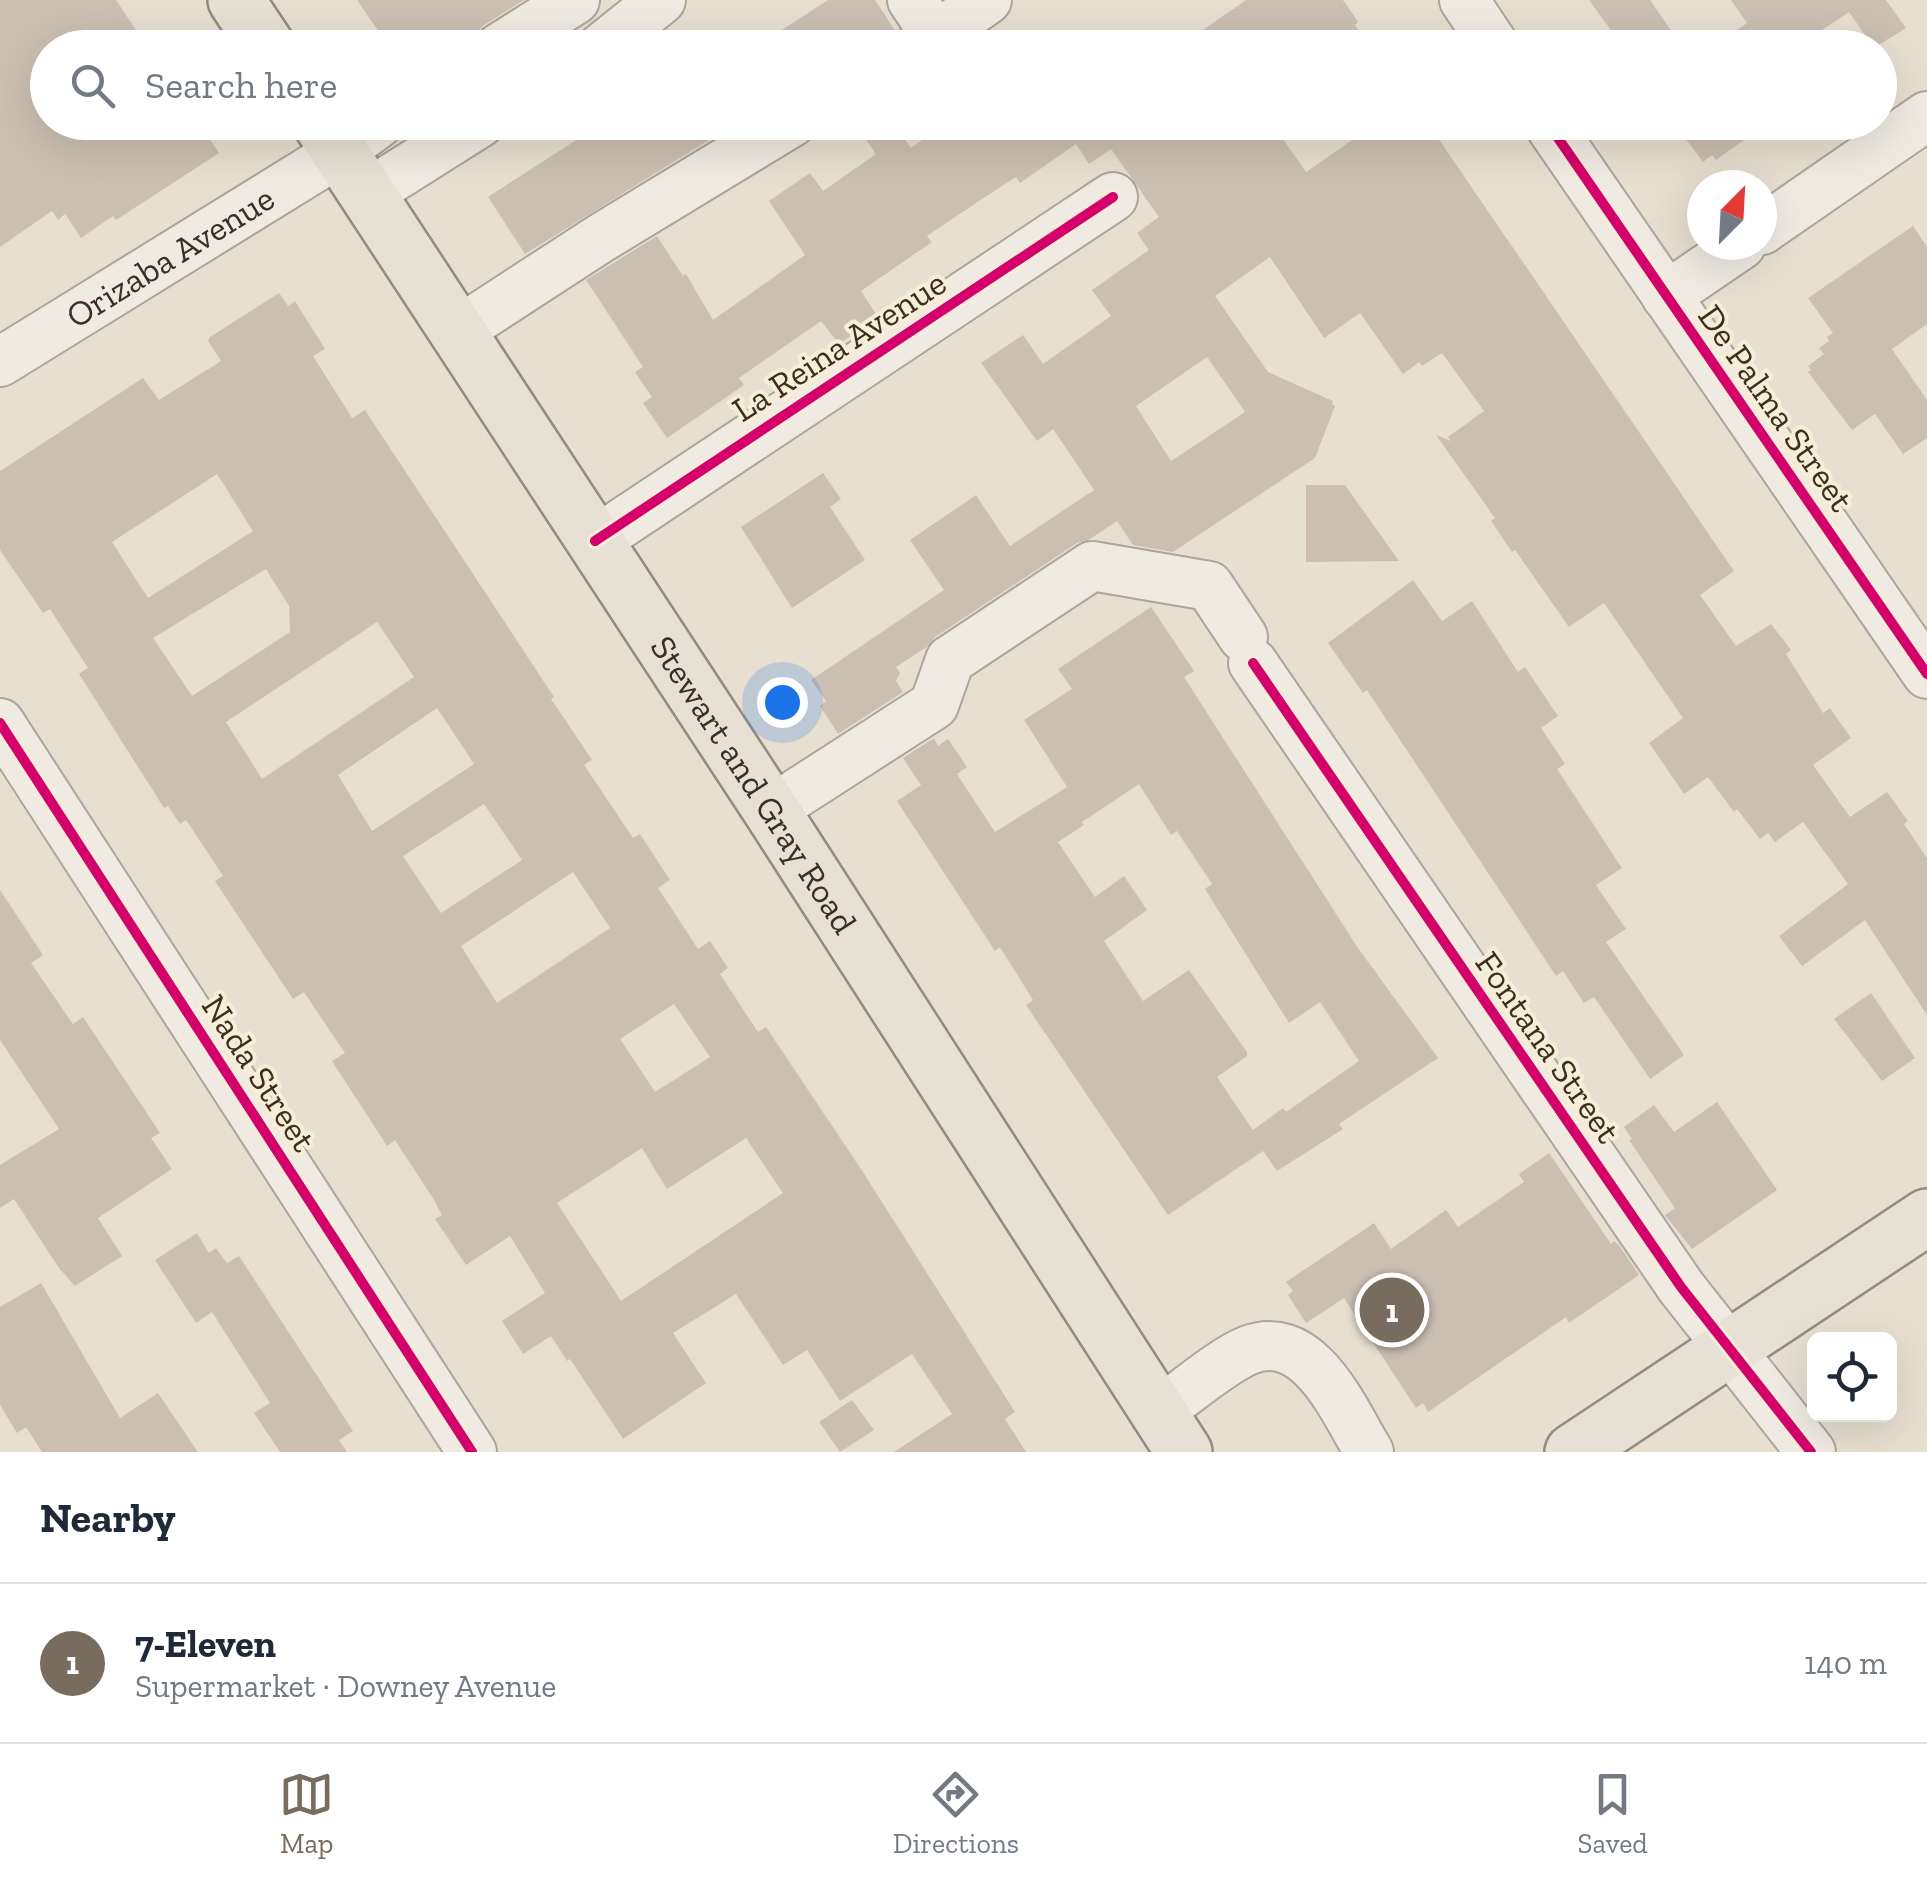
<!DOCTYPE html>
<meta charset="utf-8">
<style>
:root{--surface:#fff;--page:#f6f6f7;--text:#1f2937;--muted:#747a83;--line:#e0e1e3;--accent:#786c5e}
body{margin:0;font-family:"Zilla Slab",serif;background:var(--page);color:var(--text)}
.controls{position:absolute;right:30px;bottom:30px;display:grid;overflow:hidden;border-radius:15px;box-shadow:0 10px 40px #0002}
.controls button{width:90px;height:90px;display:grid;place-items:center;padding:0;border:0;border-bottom:2px solid var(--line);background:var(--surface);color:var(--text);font:50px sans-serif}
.compass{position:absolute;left:1687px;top:170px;width:90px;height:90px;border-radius:50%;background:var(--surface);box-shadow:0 10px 40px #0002;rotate:24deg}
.you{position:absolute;left:782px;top:702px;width:35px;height:35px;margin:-25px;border:8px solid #fff;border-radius:50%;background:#1a73e8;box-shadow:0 0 0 15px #1a73e833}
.badge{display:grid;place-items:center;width:65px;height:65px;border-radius:50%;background:var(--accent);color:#fff;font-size:32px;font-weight:700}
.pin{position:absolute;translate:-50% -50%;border:5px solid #fff;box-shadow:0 2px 10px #0006}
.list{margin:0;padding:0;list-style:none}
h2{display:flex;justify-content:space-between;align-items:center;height:130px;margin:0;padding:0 40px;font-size:42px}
h2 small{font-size:32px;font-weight:400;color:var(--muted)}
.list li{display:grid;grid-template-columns:65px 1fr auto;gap:30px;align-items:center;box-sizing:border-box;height:160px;padding:0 40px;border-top:2px solid var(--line)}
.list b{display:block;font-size:38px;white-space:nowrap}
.list p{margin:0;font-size:32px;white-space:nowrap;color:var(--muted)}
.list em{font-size:32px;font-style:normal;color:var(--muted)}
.icon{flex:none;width:55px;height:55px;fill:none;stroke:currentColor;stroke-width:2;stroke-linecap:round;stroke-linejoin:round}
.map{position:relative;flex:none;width:1927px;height:1452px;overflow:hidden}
.search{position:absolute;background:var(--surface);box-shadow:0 10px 40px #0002;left:30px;right:30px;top:30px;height:110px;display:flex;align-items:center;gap:25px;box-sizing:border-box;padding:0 35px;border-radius:55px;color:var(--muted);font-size:38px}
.sheet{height:290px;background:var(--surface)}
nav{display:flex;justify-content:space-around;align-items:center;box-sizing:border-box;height:140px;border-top:2px solid var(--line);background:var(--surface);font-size:28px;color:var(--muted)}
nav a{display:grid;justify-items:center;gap:5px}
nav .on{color:var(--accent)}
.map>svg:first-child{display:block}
</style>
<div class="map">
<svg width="1927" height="1452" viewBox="0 0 1927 1452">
<rect width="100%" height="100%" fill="#e7e0d1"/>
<g fill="#cbbfb2" fill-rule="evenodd">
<polygon points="0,0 116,0 148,48 48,48 48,122 198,122 219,153 116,220 113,216 81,238 65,214 58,220 52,211 0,247"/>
<polygon points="357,0 524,0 484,25 475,34 472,48 390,48"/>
<polygon points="828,0 875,0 896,32 877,48 754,48"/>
<polygon points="1246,0 1343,0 1358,22 1355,25 1370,48 1177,48"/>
<polygon points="1589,0 1650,0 1683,48 1624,48"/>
<polygon points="1731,0 1886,0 1906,28 1874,48 1849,12 1795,48 1711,48 1747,23"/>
<polygon points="604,122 738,122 525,254 488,197"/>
<path d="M854,122h39l18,26 36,-26h324l35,50 72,-50h49l307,449 -34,24 36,51 35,-22 20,26 -5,4 37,59 7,-5 21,30 -38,27 37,52 37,-25 21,29 -4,3 23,34v157l-62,-95 -63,46 -23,-30 69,-52 -45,-62 -28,20 -7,-9 -8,6 -23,-30 -3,3 -26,-35 -24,17 -35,-51 34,-25 -79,-115 -35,24 -54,-77 -3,2 -21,-31 4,-3 -59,-83 15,6 -3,-4 36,-26 -42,-58 -20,13 -3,-4 -16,12 -43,-61 -36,25 -54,-81 -55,39 53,76 65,29 -1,3 3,2 -20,52 -142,94 -40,-7 -16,-24 -30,20 -10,2 -142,94 -7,9 -32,21 4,6 -4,8 7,11 -65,42 -18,-28 6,-5 -15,-21 133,-90 -34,-50 66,-45 34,51 84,-56 -41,-61 -16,12 -56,-78 42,-28 20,29 68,-48 -19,-26 57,-40 -12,-17 22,-16 -48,-68 -22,15 -13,-20 -56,39 -4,-6 -34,22 -55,37 5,6 -71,49 17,26 -39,27 -18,-23 -82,57 5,7 -77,53 -24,-35 9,-6 -17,-25 8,-5 -57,-87 71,-44 26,40 3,-2 27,46 92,-65 -36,-54 41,-28 13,18 53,-37zM1207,357l38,55 -74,49 -35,-55z"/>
<polygon points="1673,122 1769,122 1716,160 1712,155 1703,162"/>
<polygon points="1913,226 1927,247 1927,324 1892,349 1927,400 1927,438 1903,454 1875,414 1852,430 1808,372 1811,370 1808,366 1824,354 1819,348 1829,341 1827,337 1833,333 1808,298"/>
<path d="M279,293l9,13 7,-5 30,48 -12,7 39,62 13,-8 189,287 -3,2 41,61 -8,5 49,73 7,-4 30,46 -12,8 40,61 12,-8 18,27 -8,6 38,58 8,-5 95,142 154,243 -10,7 21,33h-132l58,-38 -40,-60 -72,47 -33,-51 -24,15 -47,-71 -63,39 33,50 -83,56 -53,-80 -3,2 -16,-25 -28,18 -21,-33 43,-28 -35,-57 -44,29 -31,-46 7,-4 -8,-15 -39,-60 -8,6 -55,-85 13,-8 -41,-61 -11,7 -78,-118 8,-5 -37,-56 -6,4 -12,-18 -4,2 -85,-134 9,-6 -38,-59 -7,4 -43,-63v-79l143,-93 16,22 62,-39 -13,-20 2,-4zM217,474l36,57 -105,67 -36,-56zM266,569l23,37 1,26 -98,64 -39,-58zM377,622l37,55 -152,102 -36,-57zM437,708l37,56 -102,67 -34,-56zM484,804l38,56 -81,53 -38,-57zM573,872l37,56 -113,75 -36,-57zM674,1004l36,53 -55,35 -35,-53zM746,1138l37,55 -162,108 -64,-98 85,-55 25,41z"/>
<polygon points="823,473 841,499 830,507 865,560 792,608 741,527"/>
<polygon points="1306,485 1345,485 1399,561 1306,562"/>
<polygon points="1413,580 1442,621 1472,601 1518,672 1525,667 1558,716 1541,728 1565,764 1557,769 1622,868 1596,885 1626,929 1606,942 1684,1055 1650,1079 1594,997 1584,1003 1563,971 1556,976 1367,690 1363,693 1328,643"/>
<path d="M1151,607l43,64 -10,6 174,271 80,110 -99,66 4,5 -66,42 -14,-20 -95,64 -142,-210 7,-5 -33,-53 -5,4 -98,-150 24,-16 -18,-27 31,-20 4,8 10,-7 19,28 -10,7 38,58 72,-45 -43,-67 48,-31 -14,-20zM1139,784l32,51 6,-4 35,53 -7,5 84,134 31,-21 39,59 -73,51 -3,-4 -30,22 -36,-53 30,-21v-4l-58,-82 -46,31 -39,-60 43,-31 -23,-34 -29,21 -37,-55 26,-17 -2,-3z"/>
<polygon points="0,890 43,955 31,963 73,1024 83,1017 160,1133 151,1138 172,1169 98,1218 122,1256 75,1286 59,1268 14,1199 0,1208 0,1165 59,1129 0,1040"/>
<polygon points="1871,993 1915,1058 1882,1081 1834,1019"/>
<polygon points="1717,1102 1777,1190 1692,1249 1665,1215 1675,1208 1629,1140 1632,1139 1624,1127 1654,1105 1674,1132"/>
<polygon points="1549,1153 1611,1244 1614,1241 1619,1245 1639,1275 1569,1323 1566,1317 1428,1412 1423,1403 1416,1408 1344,1298 1306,1323 1288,1295 1293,1291 1286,1282 1374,1223 1391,1249 1446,1210 1458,1227 1524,1182 1519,1174"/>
<polygon points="197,1233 209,1253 216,1248 227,1263 239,1256 353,1431 339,1440 347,1452 280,1452 254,1413 270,1403 212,1312 196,1323 155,1260"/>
<polygon points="41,1283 120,1418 158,1393 198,1452 42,1452 26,1427 17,1433 0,1405 0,1307"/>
<polygon points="852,1400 874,1430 840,1452 819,1422"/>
</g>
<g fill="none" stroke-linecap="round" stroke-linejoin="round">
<g stroke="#ada599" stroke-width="52">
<g id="minor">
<polyline points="912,0 936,36 917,48"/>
<polyline points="1464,0 1496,48"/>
<polyline points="936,36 987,0"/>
<polyline points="499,48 575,0"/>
<polyline points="601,48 661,0"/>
<polyline points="1547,122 1927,674"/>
<polyline points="367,194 481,122"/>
<polyline points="1762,230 1927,116"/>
<polyline points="1666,296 1741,245"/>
<polyline points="458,331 601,238 792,122"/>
<path id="s1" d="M0,362l340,-210 40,-30"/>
<polyline points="595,541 1113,197"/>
<polyline points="1253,663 1681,1287 1811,1452"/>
<polyline points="0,723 472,1452"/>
<polyline points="771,810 934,705 950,660 1092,566 1209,586 1243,637"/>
<path d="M1158,1412c25,-17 65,-52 91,-62 61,-23 95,61 120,102"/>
</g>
</g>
<g stroke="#928b80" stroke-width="60">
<g id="major">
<polyline points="236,0 268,48"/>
<path id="s2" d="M320,122l451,688 413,642"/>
<polyline points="1573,1452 1927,1217"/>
</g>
</g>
<use href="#minor" stroke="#efebe3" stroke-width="48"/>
<use href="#major" stroke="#e6e1d4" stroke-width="55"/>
<g stroke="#f7eed8" stroke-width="16">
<g id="cycleway">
<polyline points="1547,122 1927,674"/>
<polyline points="595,541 1113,197"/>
<polyline points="1253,663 1681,1287 1811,1452"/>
<polyline points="0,723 472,1452"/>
</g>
</g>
<use href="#cycleway" stroke="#d6006c" stroke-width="10"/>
</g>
<g text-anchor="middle" stroke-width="8" stroke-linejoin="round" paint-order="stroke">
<g font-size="35" fill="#3d2e20" stroke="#f7eed8">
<text dy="12" stroke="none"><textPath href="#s1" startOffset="200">Orizaba Avenue</textPath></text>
<text transform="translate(839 346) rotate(-33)" y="12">La Reina Avenue</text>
<text transform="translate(1776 408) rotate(55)" y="12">De Palma Street</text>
<text dy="12" stroke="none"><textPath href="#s2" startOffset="792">Stewart and Gray Road</textPath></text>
<text transform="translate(1548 1047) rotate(55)" y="12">Fontana Street</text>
<text transform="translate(259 1073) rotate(57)" y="12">Nada Street</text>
</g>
</g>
</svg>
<div class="controls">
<button><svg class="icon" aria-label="locate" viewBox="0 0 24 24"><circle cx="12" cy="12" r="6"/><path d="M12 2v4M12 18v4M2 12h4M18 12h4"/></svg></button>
</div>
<svg class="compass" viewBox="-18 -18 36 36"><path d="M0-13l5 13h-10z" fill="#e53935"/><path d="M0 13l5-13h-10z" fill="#747a83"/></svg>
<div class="you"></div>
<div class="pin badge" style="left:1392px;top:1310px">1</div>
<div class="search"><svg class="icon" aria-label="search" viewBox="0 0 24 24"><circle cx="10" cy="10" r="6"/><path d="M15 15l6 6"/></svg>Search here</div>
</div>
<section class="sheet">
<h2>Nearby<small></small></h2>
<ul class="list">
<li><span class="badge">1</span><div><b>7-Eleven</b><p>Supermarket · Downey Avenue</p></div><em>140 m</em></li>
</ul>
</section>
<nav>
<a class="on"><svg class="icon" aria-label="map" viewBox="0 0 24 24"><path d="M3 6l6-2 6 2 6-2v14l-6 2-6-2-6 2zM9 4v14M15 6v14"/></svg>Map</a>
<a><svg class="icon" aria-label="directions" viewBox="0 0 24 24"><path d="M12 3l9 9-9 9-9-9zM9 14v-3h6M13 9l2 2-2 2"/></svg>Directions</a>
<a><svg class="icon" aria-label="saved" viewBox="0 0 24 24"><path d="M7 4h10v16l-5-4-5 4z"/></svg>Saved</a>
</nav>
